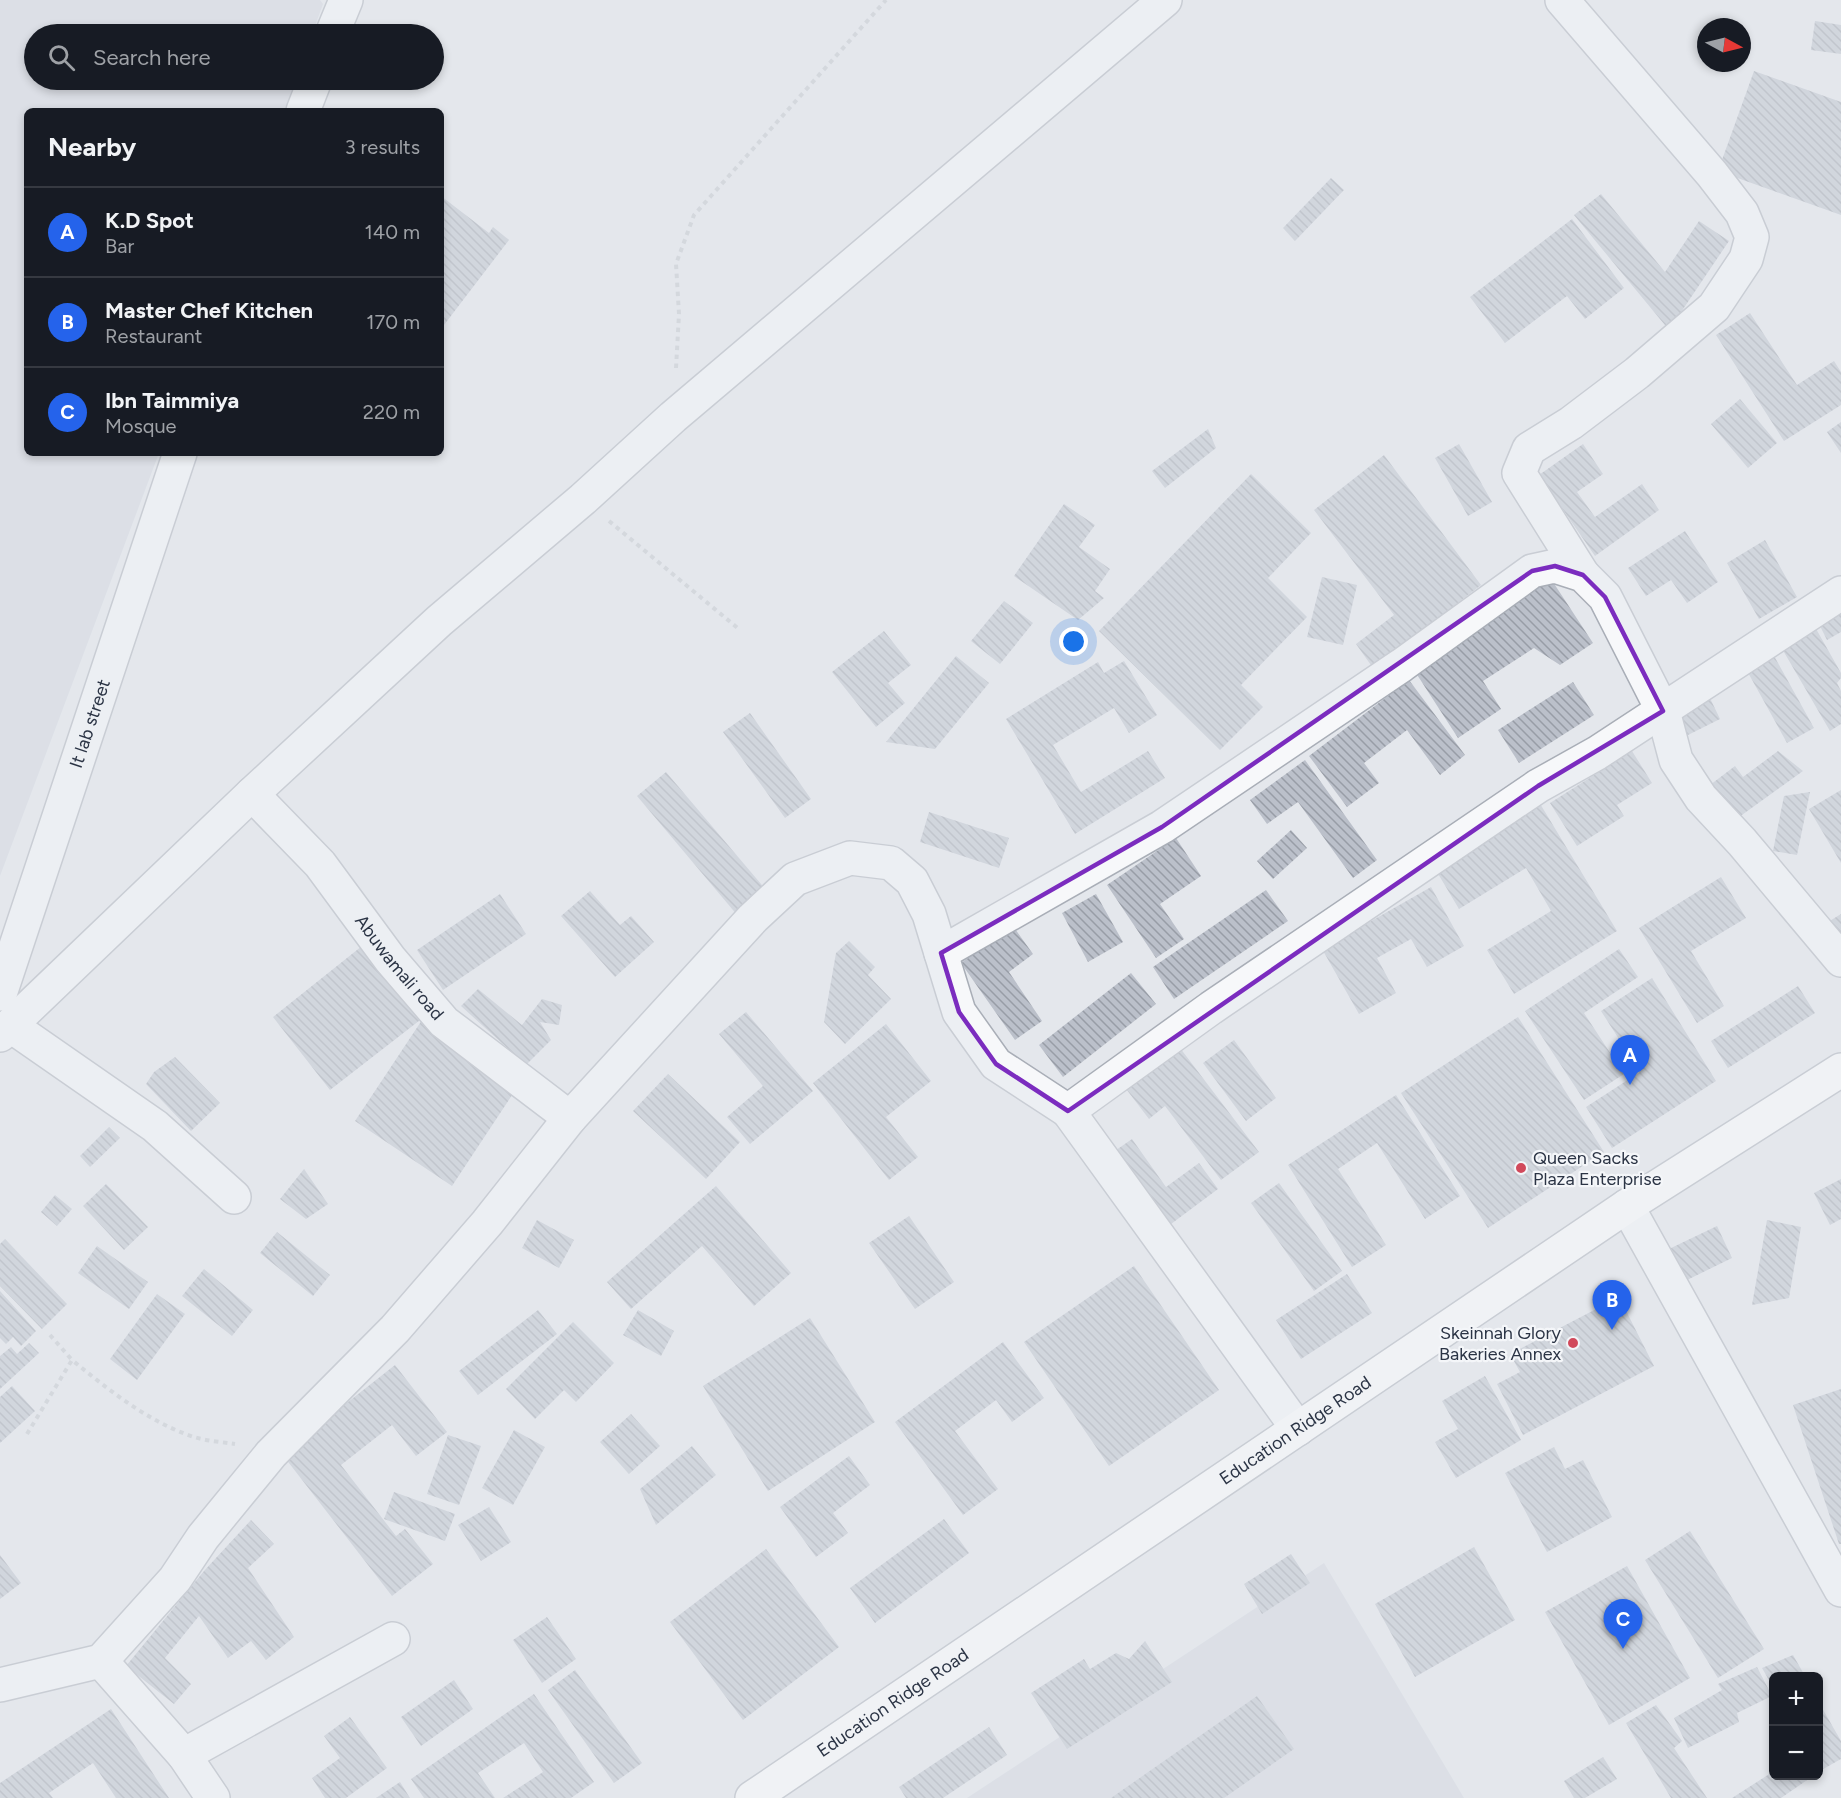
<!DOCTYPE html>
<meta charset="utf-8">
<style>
:root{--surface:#171b24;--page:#20242c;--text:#f1f3f6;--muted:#9ea1a6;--line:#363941;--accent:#2563eb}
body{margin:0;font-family:Figtree,sans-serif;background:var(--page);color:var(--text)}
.controls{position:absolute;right:18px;bottom:18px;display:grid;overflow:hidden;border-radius:9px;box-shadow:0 3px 9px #0003}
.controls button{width:54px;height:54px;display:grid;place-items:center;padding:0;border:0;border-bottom:2px solid var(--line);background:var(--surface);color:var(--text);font:30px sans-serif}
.compass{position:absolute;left:1697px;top:18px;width:54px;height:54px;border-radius:50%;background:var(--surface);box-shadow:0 3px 9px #0003;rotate:97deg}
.you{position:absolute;left:1074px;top:642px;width:21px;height:21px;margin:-15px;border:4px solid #fff;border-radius:50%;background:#1a73e8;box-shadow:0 0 0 9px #1a73e833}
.badge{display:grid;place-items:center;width:39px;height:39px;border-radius:50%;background:var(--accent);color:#fff;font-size:20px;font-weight:700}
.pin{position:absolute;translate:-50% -50px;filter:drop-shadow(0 2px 3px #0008)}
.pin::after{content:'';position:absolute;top:32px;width:21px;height:18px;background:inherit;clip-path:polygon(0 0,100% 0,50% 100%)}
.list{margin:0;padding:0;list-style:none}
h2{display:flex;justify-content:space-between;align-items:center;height:78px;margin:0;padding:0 24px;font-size:26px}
h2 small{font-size:20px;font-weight:400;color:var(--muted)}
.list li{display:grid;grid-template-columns:39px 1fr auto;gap:18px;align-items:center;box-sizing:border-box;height:90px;padding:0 24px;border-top:2px solid var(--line)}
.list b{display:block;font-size:22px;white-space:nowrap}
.list p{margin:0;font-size:20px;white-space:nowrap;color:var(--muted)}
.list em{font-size:20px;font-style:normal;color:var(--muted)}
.icon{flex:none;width:33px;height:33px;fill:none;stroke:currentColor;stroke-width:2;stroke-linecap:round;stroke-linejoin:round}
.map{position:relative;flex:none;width:1841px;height:1798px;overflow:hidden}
.search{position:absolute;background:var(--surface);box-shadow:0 3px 9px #0003;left:24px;top:24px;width:420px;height:66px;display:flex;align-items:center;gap:15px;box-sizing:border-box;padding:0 21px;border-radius:33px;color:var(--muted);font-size:22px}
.panel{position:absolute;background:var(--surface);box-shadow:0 3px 9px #0003;left:24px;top:108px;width:420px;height:348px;border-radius:9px}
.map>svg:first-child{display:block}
</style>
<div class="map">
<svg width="1841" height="1798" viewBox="0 0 1841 1798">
<defs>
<pattern id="building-back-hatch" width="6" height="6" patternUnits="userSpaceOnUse" patternTransform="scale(1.5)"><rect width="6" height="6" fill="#bbc0ca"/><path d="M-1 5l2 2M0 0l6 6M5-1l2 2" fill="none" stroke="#989da6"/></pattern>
</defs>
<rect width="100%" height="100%" fill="#e4e7ec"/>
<g fill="#d2d6de">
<polygon points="0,0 320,0 323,4 312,34 34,34 34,80 296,80 284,111 27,111 27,453 159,453 0,876"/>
<polygon points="1324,1563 1464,1798 967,1798"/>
</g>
<g fill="url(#building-back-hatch)">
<polygon points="1815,21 1841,25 1841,54 1811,50"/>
<polygon points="1754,71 1841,102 1841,215 1718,171"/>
<polygon points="1331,178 1344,190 1295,241 1283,228"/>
<polygon points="1601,194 1665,272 1699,221 1729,241 1669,330 1574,215"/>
<polygon points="441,196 489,233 493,227 509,240 444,325 441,323"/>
<polygon points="1572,219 1624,288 1585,319 1567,296 1505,343 1470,297"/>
<polygon points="1750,313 1797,385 1834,361 1841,372 1841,405 1784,441 1716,335"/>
<polygon points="1740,399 1777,443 1748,468 1711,424"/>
<polygon points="1841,422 1841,453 1827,432"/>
<polygon points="1208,429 1216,448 1165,488 1152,471"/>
<polygon points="1459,444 1492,502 1468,516 1435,458"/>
<polygon points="1583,444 1603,474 1577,492 1595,517 1642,484 1659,510 1595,556 1539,475"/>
<polygon points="1384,455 1481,585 1373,668 1356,644 1394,615 1314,510"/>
<polygon points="1251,474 1311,533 1268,578 1307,617 1241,685 1263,707 1220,750 1099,631"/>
<polygon points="1064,504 1095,525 1079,547 1110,569 1095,591 1104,598 1078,620 1014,576"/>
<polygon points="1685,531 1718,582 1687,603 1671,580 1646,596 1628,568"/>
<polygon points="1765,540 1797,597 1759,619 1727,563"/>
<polygon points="1322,577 1357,585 1343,645 1307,637"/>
<polygon points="1551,579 1593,643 1560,665 1534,648 1483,681 1501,709 1458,738 1414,670"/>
<polygon points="1004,601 1033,623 1000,664 971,641"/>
<polygon points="1841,602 1841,632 1827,640 1815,616"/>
<polygon points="1815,627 1841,673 1841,678 1837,683 1841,691 1841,724 1830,731 1781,647"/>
<polygon points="884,631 911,665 888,683 905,703 876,727 832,672"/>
<polygon points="1773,654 1814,728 1787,743 1746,669"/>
<polygon points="956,656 989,683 935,749 886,742"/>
<polygon points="1124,661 1157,715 1129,733 1114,708 1053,745 1081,792 1148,751 1165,778 1075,834 1006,719 1098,662 1104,673"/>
<polygon points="1409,680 1465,755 1440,775 1407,730 1364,763 1379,783 1347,807 1309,756"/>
<polygon points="1573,682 1594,715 1519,763 1498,730"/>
<polygon points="1708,694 1720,719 1682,738 1670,714"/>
<polygon points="750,713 811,799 785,818 723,732"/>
<polygon points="1632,751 1652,783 1617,805 1624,816 1577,846 1550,803"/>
<polygon points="1778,751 1803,771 1735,820 1710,785 1735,766 1743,777"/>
<polygon points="1305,760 1377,860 1353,878 1298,802 1267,824 1250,800"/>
<polygon points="666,772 767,891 738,916 637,796"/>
<polygon points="1841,790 1841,863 1809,809"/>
<polygon points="1810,792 1797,855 1773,851 1784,796"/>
<polygon points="1539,802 1617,931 1514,994 1487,950 1551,911 1526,868 1459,909 1434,867"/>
<polygon points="929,812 1009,838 999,868 920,842"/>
<polygon points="1291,830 1307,848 1273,879 1257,861"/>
<polygon points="1176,838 1201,876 1160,904 1184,939 1156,958 1107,885"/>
<polygon points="1721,877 1746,918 1691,951 1724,1006 1697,1023 1639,928"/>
<polygon points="1431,887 1464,946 1427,967 1411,939 1377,958 1396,993 1359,1014 1322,949"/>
<polygon points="1266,890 1288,921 1174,999 1153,967"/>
<polygon points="590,891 620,925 631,916 654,942 615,977 561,916"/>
<polygon points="500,894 526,934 443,990 417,950"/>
<polygon points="1096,894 1123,942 1088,962 1062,913"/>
<polygon points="1841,914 1841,944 1828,922"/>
<polygon points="1013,926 1033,954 1009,972 1042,1021 1015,1040 961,963"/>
<polygon points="849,941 875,967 868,975 891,999 845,1044 824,1022 836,953"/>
<polygon points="367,942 520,1083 452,1186 355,1121 424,1017 330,1090 273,1017"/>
<polygon points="1619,949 1638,977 1584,1013 1624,1074 1584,1100 1525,1011"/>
<polygon points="1131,973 1156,1004 1063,1077 1039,1045"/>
<polygon points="1652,978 1716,1081 1612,1148 1586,1107 1640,1072 1601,1011"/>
<polygon points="1798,986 1815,1013 1728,1068 1711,1041"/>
<polygon points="478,989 522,1025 542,999 562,1005 559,1025 540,1022 551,1040 526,1065 461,1006"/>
<polygon points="746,1012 813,1091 750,1144 727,1117 763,1086 719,1034"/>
<polygon points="1518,1017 1604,1152 1488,1228 1401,1093"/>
<polygon points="886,1024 931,1081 886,1117 918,1157 889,1180 813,1083"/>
<polygon points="1174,1040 1259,1152 1221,1180 1165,1106 1149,1119 1120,1081"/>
<polygon points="1234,1040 1276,1098 1246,1121 1203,1063"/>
<polygon points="175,1057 220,1103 191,1131 146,1084 154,1072"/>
<polygon points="668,1074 740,1142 706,1179 633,1111"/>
<polygon points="1396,1095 1460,1196 1425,1219 1377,1143 1338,1169 1386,1245 1352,1267 1288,1165"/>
<polygon points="109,1127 120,1138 90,1167 80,1156"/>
<polygon points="1132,1139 1166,1187 1199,1163 1218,1189 1163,1230 1109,1155"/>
<polygon points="304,1169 328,1204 306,1219 280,1199"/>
<polygon points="1841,1179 1841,1219 1830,1225 1814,1193"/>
<polygon points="1279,1183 1342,1271 1314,1291 1251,1203"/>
<polygon points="106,1184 148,1227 124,1250 83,1206"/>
<polygon points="716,1186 791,1273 754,1306 702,1246 631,1309 607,1282"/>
<polygon points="55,1195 72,1209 57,1226 41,1212"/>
<polygon points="909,1216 954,1282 915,1309 869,1243"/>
<polygon points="537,1220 574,1240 559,1268 522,1248"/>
<polygon points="1767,1220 1801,1227 1789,1298 1752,1305"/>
<polygon points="1717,1226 1732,1258 1685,1281 1669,1249"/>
<polygon points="277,1232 330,1275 313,1296 260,1253"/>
<polygon points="5,1239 67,1304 42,1329 0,1286 0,1244"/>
<polygon points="97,1246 148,1282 129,1309 78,1273"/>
<polygon points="1134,1266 1219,1390 1109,1466 1024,1342"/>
<polygon points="204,1269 253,1310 232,1336 182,1296"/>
<polygon points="1347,1274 1372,1313 1301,1359 1276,1320"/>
<polygon points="0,1291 36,1331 21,1346 13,1337 6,1344 0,1338"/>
<polygon points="157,1294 185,1314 137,1380 110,1359"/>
<polygon points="1619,1297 1654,1366 1523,1435 1497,1384 1520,1372 1510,1354"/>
<polygon points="538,1310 557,1334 478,1395 459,1371"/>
<polygon points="638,1310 674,1331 661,1356 623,1335"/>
<polygon points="810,1318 875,1422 768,1491 703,1386"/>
<polygon points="573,1322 614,1363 576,1402 564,1390 535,1419 506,1389"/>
<polygon points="1003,1342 1044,1398 1012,1422 996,1400 955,1431 998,1489 963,1515 895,1422"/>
<polygon points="29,1343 39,1353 0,1389 0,1356 11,1347 17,1354"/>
<polygon points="395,1365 447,1432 416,1456 392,1425 341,1465 396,1536 405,1529 433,1564 392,1596 282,1454"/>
<polygon points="1485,1376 1521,1440 1456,1478 1435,1442 1458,1429 1442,1401"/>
<polygon points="12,1386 35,1411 0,1443 0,1397"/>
<polygon points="1841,1389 1841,1544 1839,1544 1793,1405"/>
<polygon points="631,1414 660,1446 629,1474 600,1442"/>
<polygon points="514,1430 545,1447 513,1505 482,1488"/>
<polygon points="448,1435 481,1446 459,1505 427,1494"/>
<polygon points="692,1446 716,1475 656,1525 640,1489"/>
<polygon points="1554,1447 1565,1469 1583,1460 1612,1517 1547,1552 1505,1473"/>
<polygon points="849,1456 870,1485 833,1513 848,1533 816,1557 780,1507"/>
<polygon points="394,1492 455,1514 445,1541 384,1519"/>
<polygon points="489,1507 511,1542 481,1561 458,1525"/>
<polygon points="944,1519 969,1553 875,1623 850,1588"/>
<polygon points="251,1520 274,1544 248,1568 294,1637 266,1660 251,1641 228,1658 199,1616 165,1658 191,1684 174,1704 126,1666 204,1571"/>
<polygon points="1690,1531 1764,1649 1718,1678 1645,1560"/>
<polygon points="1474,1547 1515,1620 1415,1677 1375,1604"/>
<polygon points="766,1549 839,1647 743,1720 670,1622"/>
<polygon points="1291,1554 1310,1583 1262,1614 1244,1584"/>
<polygon points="0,1555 21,1583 0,1599"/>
<polygon points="1627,1566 1690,1678 1609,1725 1545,1612"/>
<polygon points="547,1617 576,1659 542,1683 513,1640"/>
<polygon points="1145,1641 1172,1682 1067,1749 1031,1693 1084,1659 1090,1669 1116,1653 1129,1659"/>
<polygon points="1793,1655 1805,1676 1774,1676 1774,1689 1762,1668"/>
<polygon points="1757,1667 1772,1696 1737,1713 1739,1722 1688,1748 1674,1718 1722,1690 1718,1684"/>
<polygon points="575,1670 642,1763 614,1783 548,1690"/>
<polygon points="454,1680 473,1709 421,1746 401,1717"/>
<polygon points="534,1694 594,1782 571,1798 503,1798 543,1772 524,1743 478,1773 495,1798 424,1798 411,1779"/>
<polygon points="1257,1696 1294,1749 1224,1798 1111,1798"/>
<polygon points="1818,1701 1841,1741 1841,1759 1818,1772"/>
<polygon points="1656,1705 1682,1741 1674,1748 1707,1798 1671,1798 1626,1723"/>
<polygon points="111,1709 169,1798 116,1798 93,1763 49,1793 53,1798 0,1798 0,1783"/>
<polygon points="350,1717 387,1768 346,1798 325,1798 312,1778 340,1758 324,1736"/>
<polygon points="989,1727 1007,1755 943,1798 906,1798 899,1787"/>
<polygon points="1603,1757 1617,1779 1585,1798 1574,1798 1564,1781"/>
<polygon points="1774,1771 1774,1776 1813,1776 1781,1798 1732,1798"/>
<polygon points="400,1782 410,1798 376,1798"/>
</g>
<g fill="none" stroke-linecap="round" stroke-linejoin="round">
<g stroke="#a9aeb7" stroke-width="36">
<g id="minor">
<polyline points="1562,0 1712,174 1742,213 1752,237 1746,259 1714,307 1637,373 1571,423 1529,449 1519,473 1583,575"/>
<polyline points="332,34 346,0"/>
<polyline points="303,111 315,80"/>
<path id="s1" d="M252,794l68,70 70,95 54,63 126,96"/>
<polyline points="941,953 1162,827 1402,665 1532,571 1555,566 1583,575 1605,597 1663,711 1676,760 1701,798 1742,842 1841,960"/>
<path id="s2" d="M0,994l180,-541"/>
<polyline points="11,1026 155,1126 234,1197"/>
<polyline points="0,1035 252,794 439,621 583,499 673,417 1165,0"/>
<polyline points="1068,1111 1298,1429"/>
<polyline points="1627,1206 1841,1590"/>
<polyline points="101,1661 184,1755 213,1798"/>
<polyline points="0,1685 101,1661 175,1579 203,1537 271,1454 395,1329 487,1223 570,1118 753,918 795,879 850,858 891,863 912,881 929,914 959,1012 996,1064 1068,1111 1211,1008 1538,786 1597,753 1841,593"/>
<polyline points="184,1755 393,1639"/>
</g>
</g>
<g stroke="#a9aeb7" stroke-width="36">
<g id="secondary">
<path id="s3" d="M752,1798l875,-592 214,-136"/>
</g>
</g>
<g stroke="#c2c5cb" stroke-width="4" stroke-dasharray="4.5 4.5" stroke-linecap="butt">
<polyline points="676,368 679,314 676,264 694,215 886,0"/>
<polyline points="609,521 740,630"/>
<polyline points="50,1335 72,1360"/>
<path d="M27,1434l45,-74c37,30 76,62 122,77 13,4 28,5 41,7"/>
</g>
<use href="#minor" stroke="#f7f8fa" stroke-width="33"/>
<use href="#secondary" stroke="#fff" stroke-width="33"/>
</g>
<path d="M0 0H1841V1798H0ZM1555,566l28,9 22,22 58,114 -125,75 -470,325 -72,-47 -37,-52 -18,-59 221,-126 370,-256z" fill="#e4e7ec" fill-opacity=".55" fill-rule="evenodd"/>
<path fill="none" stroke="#7b2cbf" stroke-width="4.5" stroke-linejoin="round" d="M1555,566l28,9 22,22 58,114 -125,75 -470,325 -72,-47 -37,-52 -18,-59 221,-126 370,-256z"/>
<g fill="#d1495b" stroke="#f4f6f9" stroke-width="2">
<circle cx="1521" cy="1168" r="6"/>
<circle cx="1573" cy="1343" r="6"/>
</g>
<g text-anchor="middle" stroke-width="4.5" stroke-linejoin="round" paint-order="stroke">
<g font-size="18" fill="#2b3445" stroke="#f4f6f9">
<text dy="6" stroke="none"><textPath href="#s2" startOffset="285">It lab street</textPath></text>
<text dy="6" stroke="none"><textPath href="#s1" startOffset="228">Abuwamali road</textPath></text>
<text dy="6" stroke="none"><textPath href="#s3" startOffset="656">Education Ridge Road</textPath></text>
<text dy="6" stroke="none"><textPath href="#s3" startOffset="170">Education Ridge Road</textPath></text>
</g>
<g font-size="18" fill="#2b3445" stroke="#f4f6f9" text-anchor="start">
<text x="1533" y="1164">Queen Sacks<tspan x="1533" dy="21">Plaza Enterprise</tspan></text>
<text x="1561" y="1339" text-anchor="end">Skeinnah Glory<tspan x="1561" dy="21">Bakeries Annex</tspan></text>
</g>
</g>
</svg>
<div class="controls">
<button>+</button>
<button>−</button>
</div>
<svg class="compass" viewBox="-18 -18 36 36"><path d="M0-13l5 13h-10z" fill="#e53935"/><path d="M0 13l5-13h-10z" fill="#9ea1a6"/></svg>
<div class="you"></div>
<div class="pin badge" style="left:1630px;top:1085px">A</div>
<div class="pin badge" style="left:1612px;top:1330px">B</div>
<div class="pin badge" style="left:1623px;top:1649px">C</div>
<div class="search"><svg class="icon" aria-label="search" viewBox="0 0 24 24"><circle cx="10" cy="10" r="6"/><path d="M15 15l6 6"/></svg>Search here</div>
<section class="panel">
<h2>Nearby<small>3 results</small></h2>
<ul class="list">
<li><span class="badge">A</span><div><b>K.D Spot</b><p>Bar</p></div><em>140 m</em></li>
<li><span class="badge">B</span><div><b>Master Chef Kitchen</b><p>Restaurant</p></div><em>170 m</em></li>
<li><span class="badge">C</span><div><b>Ibn Taimmiya</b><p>Mosque</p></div><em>220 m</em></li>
</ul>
</section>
</div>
